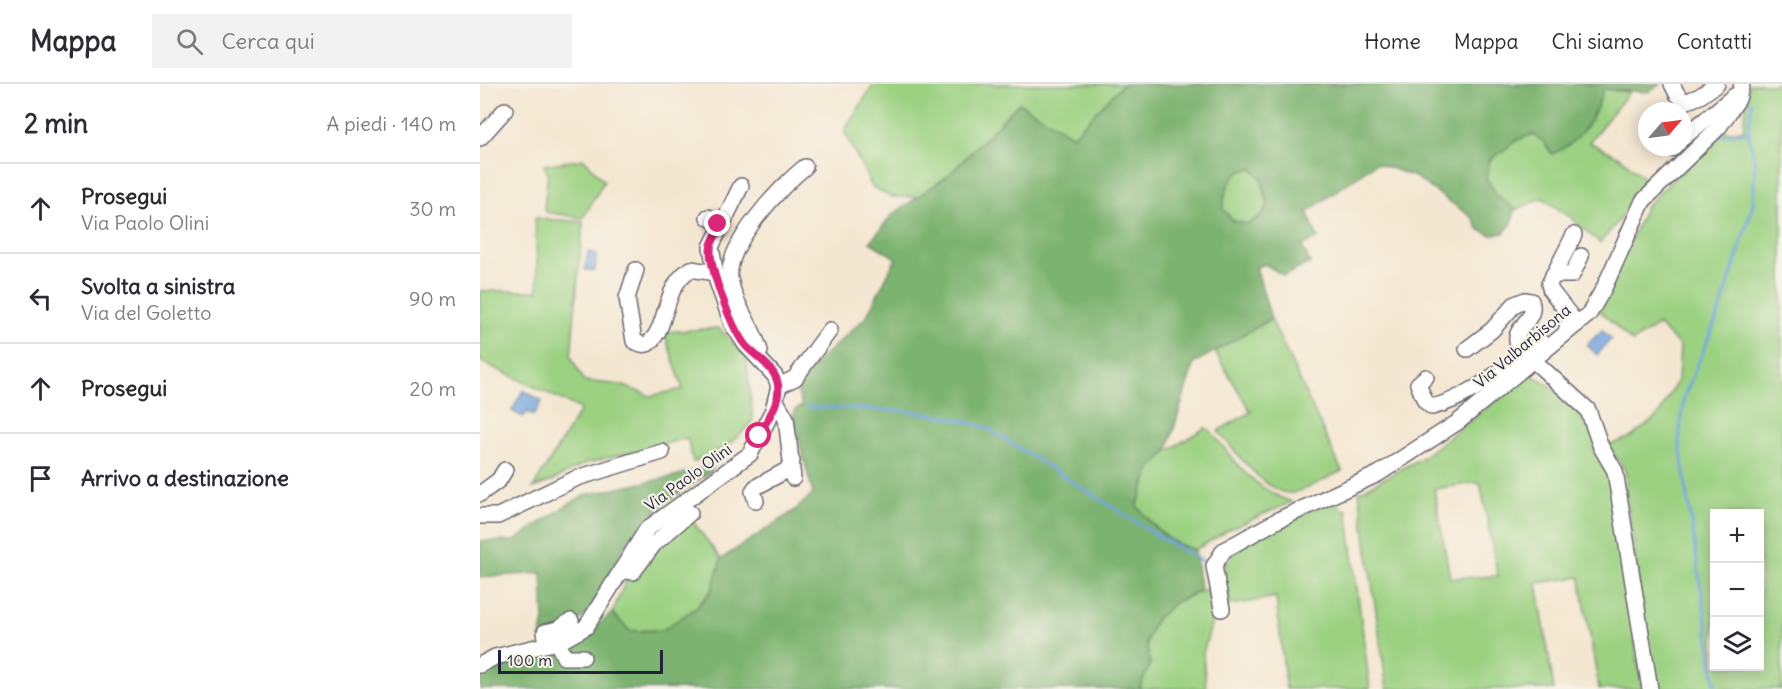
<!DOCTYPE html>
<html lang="it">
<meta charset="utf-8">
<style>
:root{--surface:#fff;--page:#f2f2f3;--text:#2b2b33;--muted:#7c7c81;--line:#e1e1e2}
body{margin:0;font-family:Delius,sans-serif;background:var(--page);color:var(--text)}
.controls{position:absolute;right:18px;bottom:18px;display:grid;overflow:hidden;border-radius:0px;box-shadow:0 3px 15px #0003}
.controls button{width:54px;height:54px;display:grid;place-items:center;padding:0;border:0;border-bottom:2px solid var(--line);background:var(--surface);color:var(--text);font:30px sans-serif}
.compass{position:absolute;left:1158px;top:18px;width:54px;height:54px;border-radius:50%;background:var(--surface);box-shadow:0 3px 15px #0003;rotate:62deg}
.scale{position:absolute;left:18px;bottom:15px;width:165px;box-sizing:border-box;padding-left:6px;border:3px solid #22223b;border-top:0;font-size:16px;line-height:21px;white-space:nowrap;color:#22223b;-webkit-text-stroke:4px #f7f3e8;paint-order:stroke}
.stop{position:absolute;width:18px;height:18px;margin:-14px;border:4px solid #db2777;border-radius:50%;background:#fff}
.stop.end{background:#db2777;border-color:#fff;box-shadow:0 2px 6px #0008}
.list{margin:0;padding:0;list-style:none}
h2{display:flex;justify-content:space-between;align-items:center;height:78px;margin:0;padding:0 24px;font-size:26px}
h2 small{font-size:20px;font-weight:400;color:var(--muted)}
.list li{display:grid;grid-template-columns:39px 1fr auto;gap:18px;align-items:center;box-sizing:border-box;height:90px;padding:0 24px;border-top:2px solid var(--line)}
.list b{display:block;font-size:22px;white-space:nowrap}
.list p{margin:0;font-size:20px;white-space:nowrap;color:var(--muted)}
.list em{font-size:20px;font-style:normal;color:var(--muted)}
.icon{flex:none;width:33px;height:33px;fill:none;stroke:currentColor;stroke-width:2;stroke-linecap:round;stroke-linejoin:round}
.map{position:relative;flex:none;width:1302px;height:605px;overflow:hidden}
header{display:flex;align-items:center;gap:36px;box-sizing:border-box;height:84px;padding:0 30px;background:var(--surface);border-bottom:2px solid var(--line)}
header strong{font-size:28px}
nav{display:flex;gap:33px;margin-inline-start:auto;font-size:21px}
.search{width:420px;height:54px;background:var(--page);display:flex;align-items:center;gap:15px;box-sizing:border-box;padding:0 21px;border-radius:0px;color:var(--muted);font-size:22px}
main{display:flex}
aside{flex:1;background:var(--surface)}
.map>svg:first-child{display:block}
</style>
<header>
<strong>Mappa</strong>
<div class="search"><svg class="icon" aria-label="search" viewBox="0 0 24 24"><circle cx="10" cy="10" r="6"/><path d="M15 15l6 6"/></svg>Cerca qui</div>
<nav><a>Home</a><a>Mappa</a><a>Chi siamo</a><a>Contatti</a></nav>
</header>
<main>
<aside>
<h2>2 min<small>A piedi · 140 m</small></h2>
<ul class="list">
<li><svg class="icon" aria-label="ahead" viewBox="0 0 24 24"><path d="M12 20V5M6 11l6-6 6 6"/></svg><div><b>Prosegui</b><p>Via Paolo Olini</p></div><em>30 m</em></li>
<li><svg class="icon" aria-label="left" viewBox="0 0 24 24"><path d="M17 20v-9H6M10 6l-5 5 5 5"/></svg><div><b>Svolta a sinistra</b><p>Via del Goletto</p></div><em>90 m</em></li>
<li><svg class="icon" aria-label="ahead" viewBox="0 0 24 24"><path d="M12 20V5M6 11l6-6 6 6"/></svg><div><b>Prosegui</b></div><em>20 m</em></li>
<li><svg class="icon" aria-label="arrive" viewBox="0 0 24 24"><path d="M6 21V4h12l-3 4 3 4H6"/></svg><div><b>Arrivo a destinazione</b></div></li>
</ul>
</aside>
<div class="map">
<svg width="1302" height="605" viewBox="0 0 1302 605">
<rect width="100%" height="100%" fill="#f7f3e8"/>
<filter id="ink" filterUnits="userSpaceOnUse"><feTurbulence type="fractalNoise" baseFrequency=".0167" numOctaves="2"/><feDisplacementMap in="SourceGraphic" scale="12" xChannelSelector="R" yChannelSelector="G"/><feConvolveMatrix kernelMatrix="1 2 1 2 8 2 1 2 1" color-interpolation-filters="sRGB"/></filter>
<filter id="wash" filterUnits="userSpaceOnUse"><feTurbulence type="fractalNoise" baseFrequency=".008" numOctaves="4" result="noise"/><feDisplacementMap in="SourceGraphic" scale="24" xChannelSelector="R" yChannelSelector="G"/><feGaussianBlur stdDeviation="1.35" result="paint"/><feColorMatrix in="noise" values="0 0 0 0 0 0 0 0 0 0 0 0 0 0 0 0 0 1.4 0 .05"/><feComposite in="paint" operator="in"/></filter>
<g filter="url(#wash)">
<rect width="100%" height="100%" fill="#f4e7d1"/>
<g fill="#9cd182" stroke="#5f7a5e" stroke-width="1.5" fill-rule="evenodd">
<polygon points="394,0 643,0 593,53 539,19 469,91 438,113 411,113 392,103 364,47"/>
<path d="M1269,0h33v605h-128l-29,-201c4,-21 -6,-27 -18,-42l24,-9 27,-21 20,-37 2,-33 -22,-21 -26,17 -33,-32 47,-104 75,-74 22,-2zM1234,430h46v152h-46z"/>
<path d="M1123,5l26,3 -40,50 32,16 29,25 -50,60 -30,-26 -28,-19 -27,12 -19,-16 -10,-16 4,-18 27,-20 16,-6 11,8 8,12c27,-10 44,-38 51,-65z"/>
<polygon points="104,75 124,97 103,134 66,128 64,124 68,89 64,81"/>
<path d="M771,84l10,9 7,27 -6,11 -14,9 -15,-3 -10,-12c1,-19 7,-37 28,-41z"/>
<path d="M55,134l48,4 -12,134 13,25 37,4 29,11 33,-7 -19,-57 55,-4 27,28 7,64c-17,22 -35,33 -60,42l-6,-24 -103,26 -32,17 -19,7 48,-79 -101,-48v-70h58z"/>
<path d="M791,235l71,152c-15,6 -35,20 -51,22 -25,2 -58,-45 -73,-62l33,-19 -37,-62z"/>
<path d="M1050,291c48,19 64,58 80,104l32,210h-43l-19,-112 -43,6 17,106h-167l-28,-197 64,-35zM1000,398l18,94 -48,2 -16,-89z"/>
<path d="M725,344l6,3c23,31 43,58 81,71l-62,27 -35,21c-28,-7 -40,-22 -58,-44l13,-37 17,-18z"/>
<polygon points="851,416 857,418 861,425 867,426 890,605 806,605 796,513 746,522 741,497 746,481 758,463"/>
<polygon points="204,426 241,475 232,506 217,523 183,546 150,547 132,529 148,492"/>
<polygon points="734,502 738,517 723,569 726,605 659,605 670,580 666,558 675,536 696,518"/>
</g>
<g fill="#7db370" stroke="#506a56" stroke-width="1.5" fill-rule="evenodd">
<path d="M643,0h537l-12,8 -45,-3c-7,27 -24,55 -51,65l-8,-12 -11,-8 -16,6 -27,20 -4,18 10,16 19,16 -3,13 -8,10 -13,2 -13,-6 -4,-10 -59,-42 -39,-14 -69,49 11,26 -16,8 8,17 -26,13 -19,-12 -9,3 15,52 -77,44 -27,88 -17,18 -13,37c18,22 30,37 58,44l5,40 -24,12 -21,18 -9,22 4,22 -11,25h-659v-16c26,-14 54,-14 81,-25 19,-7 36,-22 51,-35l18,18 33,-1 34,-23 15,-17 9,-31 73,-48 19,-17 -20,-77 2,-7 7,-4 -5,-16 1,-10 68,-63 30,-59 -26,-16 22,-27 57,-40 70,-72 54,33zM771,84l10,9 7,27 -6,11 -14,9 -15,-3 -10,-12c1,-20 7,-37 28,-41z"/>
<path d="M233,381l-1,6c-31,20 -62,40 -84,70 -31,45 -25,82 -88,97l4,-17 -2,-48 -62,4v-36h34l50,-34 21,-12 86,-18z"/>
</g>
<g fill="#73a5de" stroke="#4a648c" stroke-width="1.5">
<polygon points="108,168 117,170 115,187 105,186"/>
<polygon points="1122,246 1131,255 1117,271 1107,261"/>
<polygon points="43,306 62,317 54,331 48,328 43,333 32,327"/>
</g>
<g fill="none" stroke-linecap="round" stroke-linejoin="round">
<g stroke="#73a5de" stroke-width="3">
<polyline points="1240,52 1268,48"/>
<path d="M328,323c59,3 123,0 179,21l173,109 46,26"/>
<polyline points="1236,605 1199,355 1204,313 1241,224 1273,121 1275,80 1268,48 1272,18"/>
</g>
</g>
</g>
<g filter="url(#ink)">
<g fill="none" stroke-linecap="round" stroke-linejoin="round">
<g stroke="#6c6770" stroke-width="18">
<g id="minor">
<polyline points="1192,0 1197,10 1205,18 1220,12 1237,0"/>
<polyline points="0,54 25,26"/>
<polyline points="1203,54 1254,12"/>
<polyline points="1192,65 1194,63"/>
<polyline points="228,133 241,141"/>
<path d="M156,186l-9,28 7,43c6,3 12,6 17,0 18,-18 12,-55 40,-72l24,4"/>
<polyline points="1073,191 1092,191 1101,172"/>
<polyline points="1087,243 1097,240 1071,207 1069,200 1094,151"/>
<path d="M987,265l25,-19 23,-26 10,-4 6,1c8,23 -28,26 -8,53l18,-12"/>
<path d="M280,267c-6,-23 -25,-44 -30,-72 -5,-34 51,-93 75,-112"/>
<polyline points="1053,276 1108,326 1121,363 1135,387 1170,605"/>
<path d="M946,293l-8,7 7,17 7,6c34,-8 64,-33 91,-53"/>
<polyline points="299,302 315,294 350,246"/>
<polyline points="296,317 306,334 313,394"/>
<polyline points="0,410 19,396 25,386"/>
<polyline points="276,417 273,407 276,403 307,386 312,377"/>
<polyline points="0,432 18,432 97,394 182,368"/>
<polyline points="141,486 153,488 174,460 210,429"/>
<polyline points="742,525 734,482 744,466 798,436 898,390 978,338 1109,230 1124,204 1163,117 1239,43 1258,15 1262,0"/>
<polyline points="77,558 84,573 103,573"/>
<polyline points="67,560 65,548 78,545 91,537"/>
<polyline points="0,581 15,573 81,557 106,543 167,445 270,370 293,326 299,302 295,292 266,261 252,240 237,197 231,163 261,102"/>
</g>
</g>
<use href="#minor" stroke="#fff" stroke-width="15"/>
</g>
</g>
<g fill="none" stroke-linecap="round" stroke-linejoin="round" filter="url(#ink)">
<path stroke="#db2777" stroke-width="8" d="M238,140l3,1c-3,7 -8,14 -10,21 -4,19 22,85 35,100 10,11 30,22 32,39 3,18 -12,35 -19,51"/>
</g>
<g text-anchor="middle" stroke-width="4.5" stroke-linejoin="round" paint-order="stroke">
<g font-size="16" fill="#22223b" stroke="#f7f3e8">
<text transform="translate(1042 262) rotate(-40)" y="6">Via Valbarbisona</text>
<text transform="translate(208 393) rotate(-36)" y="6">Via Paolo Olini</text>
</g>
</g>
</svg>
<div class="controls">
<button>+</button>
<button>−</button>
<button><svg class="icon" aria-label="layers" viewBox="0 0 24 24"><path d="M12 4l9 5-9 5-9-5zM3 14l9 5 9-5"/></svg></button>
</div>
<svg class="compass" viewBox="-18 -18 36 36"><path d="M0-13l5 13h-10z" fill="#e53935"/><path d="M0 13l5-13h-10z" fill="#7c7c81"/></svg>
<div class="scale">100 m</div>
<div class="stop" style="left:279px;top:352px"></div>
<div class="stop end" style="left:238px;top:140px"></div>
</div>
</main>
